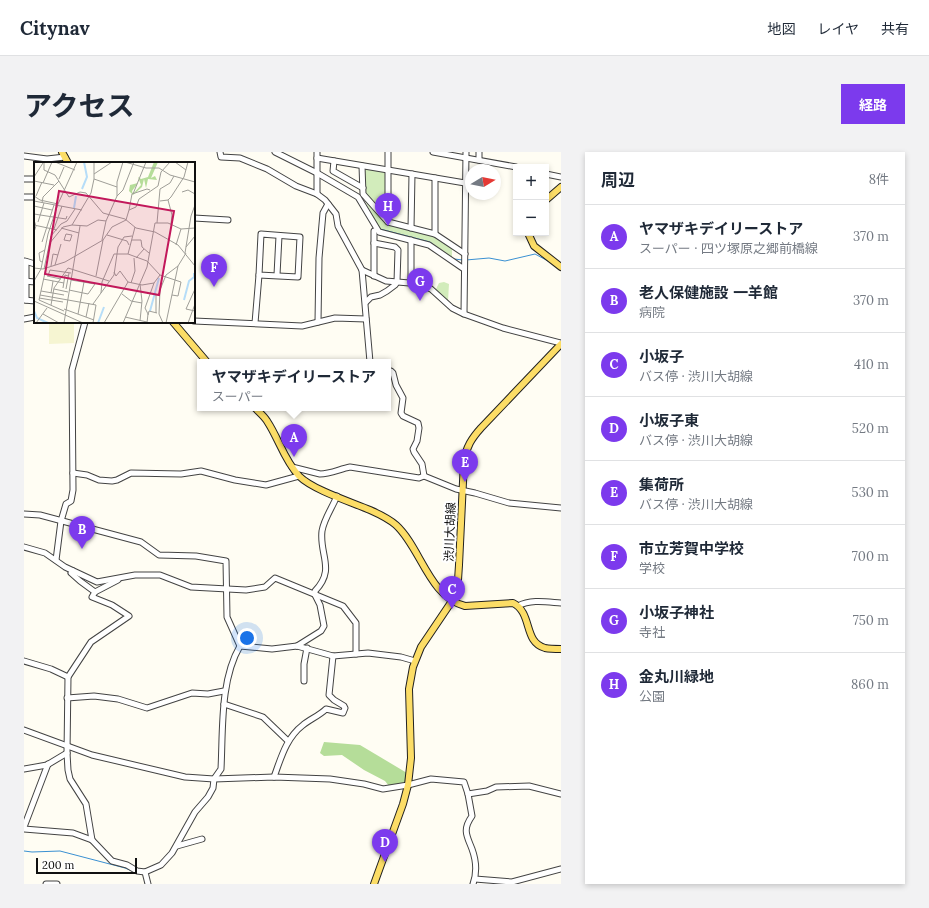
<!DOCTYPE html>
<html lang="ja">
<meta charset="utf-8">
<style>
:root{--surface:#fff;--page:#f2f2f3;--text:#1f2937;--muted:#747a83;--line:#e0e1e3;--accent:#7c3aed}
body{margin:0;font-family:Lora,"Noto Sans JP",serif;background:var(--page);color:var(--text)}
.controls{position:absolute;right:12px;top:12px;display:grid;overflow:hidden;border-radius:0px;box-shadow:0 2px 6px #0003}
.controls button{width:36px;height:36px;display:grid;place-items:center;padding:0;border:0;border-bottom:1px solid var(--line);background:var(--surface);color:var(--text);font:20px sans-serif}
.compass{position:absolute;left:441px;top:12px;width:36px;height:36px;border-radius:50%;background:var(--surface);box-shadow:0 2px 6px #0003;rotate:80deg}
.scale{position:absolute;left:12px;bottom:10px;width:101px;box-sizing:border-box;padding-left:4px;border:2px solid #101010;border-top:0;font-size:11px;line-height:14px;white-space:nowrap;color:#101010;-webkit-text-stroke:3px #fff;paint-order:stroke}
.you{position:absolute;left:223px;top:486px;width:14px;height:14px;margin:-10px;border:3px solid #fff;border-radius:50%;background:#1a73e8;box-shadow:0 0 0 6px #1a73e833}
.badge{display:grid;place-items:center;width:26px;height:26px;border-radius:50%;background:var(--accent);color:#fff;font-size:13px;font-weight:700}
.pin{position:absolute;translate:-50% -33px;filter:drop-shadow(0 1px 2px #0008)}
.pin::after{content:'';position:absolute;top:21px;width:14px;height:12px;background:inherit;clip-path:polygon(0 0,100% 0,50% 100%)}
.popup{position:absolute;left:173px;top:207px;width:194px;height:52px;box-sizing:border-box;display:grid;place-content:center;border-radius:0px;background:var(--surface);filter:drop-shadow(0 1px 3px #0005);font-size:13px;white-space:nowrap;color:var(--muted)}
.popup b{font-size:15px;color:var(--text)}
.popup::after{content:'';position:absolute;left:50%;top:100%;margin-left:-8px;border:8px solid transparent;border-top-color:var(--surface)}
.list{margin:0;padding:0;list-style:none}
h2{display:flex;justify-content:space-between;align-items:center;height:52px;margin:0;padding:0 16px;font-size:17px}
h2 small{font-size:13px;font-weight:400;color:var(--muted)}
.list li{display:grid;grid-template-columns:26px 1fr auto;gap:12px;align-items:center;box-sizing:border-box;height:64px;padding:0 16px;border-top:1px solid var(--line)}
.list b{display:block;font-size:15px;white-space:nowrap}
.list p{margin:0;font-size:13px;white-space:nowrap;color:var(--muted)}
.list em{font-size:13px;font-style:normal;color:var(--muted)}
.map{position:relative;flex:none;width:537px;height:732px;overflow:hidden;border-radius:0px}
header{display:flex;align-items:center;gap:24px;box-sizing:border-box;height:56px;padding:0 20px;background:var(--surface);border-bottom:1px solid var(--line)}
header strong{font-size:19px}
nav{display:flex;gap:22px;margin-inline-start:auto;font-size:14px}
.intro{display:flex;align-items:center;justify-content:space-between;box-sizing:border-box;height:96px;padding:0 24px}
h1{margin:0;font-size:28px}
.button{padding:10px 18px;border-radius:0px;background:var(--accent);color:#fff;font-size:14px;font-weight:700}
main{display:flex;gap:24px;padding:0 24px}
aside{flex:1;background:var(--surface);border-radius:0px;box-shadow:0 2px 6px #0003}
.map>svg:first-child{display:block}
</style>
<header>
<strong>Citynav</strong>
<nav><a>地図</a><a>レイヤ</a><a>共有</a></nav>
</header>
<div class="intro"><h1>アクセス</h1><a class="button">経路</a></div>
<main>
<div class="map">
<svg width="537" height="732" viewBox="0 0 537 732">
<rect width="100%" height="100%" fill="#fffdf3"/>
<polygon fill="#f6f5d2" points="25,170 50,170 50,191 25,192"/>
<g fill="#d2ecbb">
<polygon points="342,16 360,19 362,22 361,64 340,40 340,17"/>
<polygon points="338,43 363,71 410,83 428,96 428,106 407,90 356,77"/>
<polygon points="420,130 425,132 424,149 411,139 415,131"/>
</g>
<polygon fill="#b5dd99" points="300,590 336,593 383,621 383,631 365,634 361,629 340,618 318,603 300,604 296,601"/>
<g fill="none" stroke-linecap="round" stroke-linejoin="round">
<g stroke="#3a90d2" stroke-width="1">
<polyline points="257,0 276,10"/>
<polyline points="356,77 406,90 416,98"/>
<polyline points="430,107 439,108"/>
<polyline points="442,108 465,106 481,109 511,102 524,109"/>
<polyline points="0,699 8,700 36,699 101,716 108,719"/>
</g>
<g stroke="#434343" stroke-width="7">
<g id="minor">
<polyline points="196,0 197,5 216,6 243,17 272,34 293,42 301,48 312,62 314,74 338,118 346,210"/>
<polyline points="251,0 293,21 334,45 355,80 405,93 440,117"/>
<polyline points="364,0 364,70 411,82 441,102"/>
<polyline points="409,0 492,15"/>
<polyline points="0,4 23,7 41,5"/>
<polyline points="293,6 441,31"/>
<polyline points="455,8 455,0"/>
<polyline points="310,9 309,19 339,36"/>
<polyline points="338,14 339,42 364,70"/>
<polyline points="522,22 537,25"/>
<polyline points="0,27 11,27"/>
<polyline points="293,42 293,0"/>
<polyline points="0,45 11,45"/>
<polyline points="170,66 204,68"/>
<polyline points="387,76 388,22"/>
<polygon points="237,82 276,85 274,125 235,123"/>
<polyline points="411,82 411,26"/>
<polyline points="1,109 11,112"/>
<polyline points="2,110 2,148"/>
<polyline points="338,118 362,129 397,132 407,137 428,156 440,162 479,176 537,191"/>
<polyline points="253,123 255,84"/>
<polyline points="350,124 350,79"/>
<polyline points="0,129 11,130"/>
<polyline points="387,130 387,88"/>
<polyline points="0,148 11,149"/>
<polyline points="342,150 347,145 356,143 363,139 371,133 373,130 374,98 371,95 350,91"/>
<polyline points="440,162 442,0"/>
<polyline points="0,167 11,165"/>
<polyline points="170,169 278,174 311,166 342,167"/>
<polyline points="294,170 295,106 299,61 304,52"/>
<polyline points="231,171 235,123"/>
<polyline points="364,218 367,219 369,221 372,233 379,246 377,261 379,264 394,271 395,276 393,289 389,297 390,300 398,312 400,324"/>
<path d="M268,315l28,7c10,0 20,-5 30,-7l69,11 5,-2 32,13 19,4 34,10 52,5"/>
<polyline points="49,321 63,323 75,328 88,329 93,328 107,321 157,322 177,319 211,328 242,333 275,324"/>
<polyline points="0,362 16,363 117,390 135,403 172,404 202,409 203,465 216,494"/>
<polyline points="0,395 21,401 41,415 73,430 111,423 136,423 167,435 222,438 241,435 251,426 319,454 332,471 332,502"/>
<polyline points="32,408 37,369 42,352 47,349 49,338 48,218 61,170"/>
<polyline points="49,419 47,421 56,429 71,440"/>
<path d="M494,454c13,-7 29,-4 43,-3"/>
<polyline points="216,494 248,497 273,494 309,504 344,501 377,505 391,509"/>
<path d="M273,494l24,-15 3,-5 -4,-21 -5,-10v-4c21,-22 4,-36 7,-60 2,-12 10,-23 15,-35"/>
<polyline points="0,509 27,517 44,525"/>
<polyline points="280,529 280,512 283,496"/>
<polyline points="43,546 70,544 94,547 123,556 168,541 184,542 200,539"/>
<polyline points="200,552 239,565 264,589"/>
<path d="M0,578l68,25 93,22 29,2 60,-2 56,2 34,5 19,5 25,-4 23,-6 33,3 4,12 4,22c-10,14 -5,20 0,33 4,11 5,24 1,35"/>
<polyline points="0,617 23,613 43,601"/>
<path d="M250,625c7,-19 12,-39 29,-52 7,-6 16,-9 23,-16l17,4 2,-5 -1,-2 -10,-6 -5,-5 4,-39"/>
<polyline points="444,642 463,639 472,635 505,634 537,642"/>
<polyline points="0,675 24,612"/>
<path d="M0,677l49,4 19,7 20,21 15,4 10,6 8,1 16,-7 11,-12 23,-41 13,-15 5,-9 1,-9 7,-10c2,-39 -1,-89 19,-123"/>
<polyline points="68,688 62,652 46,627 44,618 43,601 44,525 67,490 105,464 88,453 68,445 71,440 94,428"/>
<polyline points="153,694 178,687"/>
<polyline points="121,720 124,732"/>
<polyline points="451,727 488,730 537,717"/>
<polyline points="22,732 33,732"/>
</g>
</g>
<g stroke="#212121" stroke-width="8">
<g id="major">
<polyline points="38,0 44,11"/>
<polyline points="522,48 537,35"/>
<polyline points="504,81 510,94 537,115"/>
<polyline points="149,170 183,210"/>
<path d="M231,256c4,4 9,8 12,13 12,18 17,39 32,55 14,14 52,26 71,34 9,4 18,8 26,15 25,23 33,72 69,81l48,-3c20,10 10,39 32,45 5,1 11,1 16,1"/>
<path d="M350,732l29,-80 5,-19 3,-27 -2,-69 4,-22 8,-20 31,-46 3,-8 3,-13 1,-15 5,-104c2,-14 8,-23 17,-33l80,-84"/>
</g>
</g>
<use href="#minor" stroke="#fff" stroke-width="5"/>
<use href="#major" stroke="#fcdd66" stroke-width="6"/>
</g>
<g text-anchor="middle" stroke-width="4" stroke-linejoin="round" paint-order="stroke">
<g font-size="12" fill="#101010" stroke="#fff">
<text transform="translate(426 380) rotate(-88)" y="4">渋川大胡線</text>
</g>
</g>
<g transform="translate(10 10)">
<rect width="161" height="161" fill="#fffdf3"/>
<path d="M120,0h4l-7,16 4,-2 2,4 -9,-1 -2,9 -2,-9 -2,8 -9,8 -4,-4 1,-6 8,-2 -6,8 1,3 8,-9 -3,-8 3,2 7,-2z" fill="#b5dd99"/>
<path fill="none" stroke="#b6ddf8" stroke-width="2" d="M48,27l5,-12 -3,-15M40,46l2,-12M150,138l5,-19 5,-4v-4M0,149l3,7 11,5M116,149l9,-33M64,161l6,-16"/>
<path fill="none" stroke="#9f9e98" stroke-width="1" d="M10,0v8l11,5 14,22 11,-5 6,1 17,20 22,6 11,9 19,4 23,13 17,21M21,0l20,8M91,0l21,6h13l11,7 25,7M141,0l11,8M60,12l18,-12M0,15l9,-14M25,17l5,-12M60,17l23,8M0,19l20,4M9,21l9,-21M148,30l6,-2 7,4M99,32l13,-32M0,34l6,4 18,4M2,34l6,-14M83,34v-14l6,-20M134,38l4,15 -1,9M0,39l48,9M126,39l8,-1 3,-3 13,-20 4,-15M8,41l1,-6 16,-16M0,44l18,4M95,48l3,-16 15,-5 3,1M0,52l32,5 1,-3M0,58l2,6 -2,6M4,60l6,-19M123,61l3,-34 10,-6 4,-7M0,63l23,5M38,63l19,-32 3,-14v-17M27,66l18,5M20,67l8,-23M32,72l6,1 -2,6 -6,-1zM73,73l20,6 2,4M68,78l4,-19 11,-25 6,-6 11,-28M98,78h9l1,7 7,6M8,80l12,-37M15,82l14,-17 9,-2 15,1 11,-6 8,1M142,83l5,-16M152,85l9,-11M151,91l6,-37 4,-11M94,92l7,-27M102,96l8,-9M8,100l-2,-1 -1,-8 6,-3M21,103l6,-21M17,104l2,-12 5,1M0,106l9,1 22,-7 38,-22 9,-13 14,-7 3,-10 7,-3 3,-8 19,-13 3,-14 9,-10M12,106l-7,32 25,11M10,107l7,-33 10,-12 6,-3 8,-12M80,110l2,4 4,-5 8,11 14,3 12,-2 6,-8M13,114l14,3M14,114l2,-6 21,3M62,114l7,-36M9,117l21,4M0,119l7,-12 7,-35 10,-30 19,-42M97,121l4,-12 -1,-13M29,126l2,-13 3,1M20,127l14,3M32,127l3,-16M161,127l-9,20 9,2M35,128l19,4 7,-10 -24,-4M7,129l23,4M17,131l2,-12M67,131l1,-11 12,-28h14l19,7 13,14 21,7 -3,14 -6,-1M88,132l9,7 11,2M6,133l56,10 -3,18M5,136l24,4M0,139l49,22M59,142l21,-29 4,-28 6,-10 8,-1M17,143l3,-17 14,-20 41,13M30,147l30,11M122,151v-19M9,152l16,9M44,152l6,-32M114,153l1,-4 8,2M52,155l3,-14M91,155l22,5M106,159l2,-20 -2,-17M2,161l11,-15M30,161l16,-97M70,161l24,-41M89,161l24,-56 8,-44h13l13,6 14,-1M113,161l1,-9 -3,-6 9,-25M129,161l-4,-9 1,-24 6,-15 12,-9M132,161l12,-57 8,-13M154,161l7,-19"/>
<path fill="#c2185b" fill-opacity="0.15" stroke="#c2185b" stroke-width="2" d="M25,29l115,20 -15,84 -114,-21z"/>
<rect width="161" height="161" fill="none" stroke="#101010" stroke-width="2"/>
</g>
</svg>
<div class="controls">
<button>+</button>
<button>−</button>
</div>
<svg class="compass" viewBox="-18 -18 36 36"><path d="M0-13l5 13h-10z" fill="#e53935"/><path d="M0 13l5-13h-10z" fill="#747a83"/></svg>
<div class="scale">200 m</div>
<div class="you"></div>
<div class="pin badge" style="left:270px;top:305px">A</div>
<div class="popup"><b>ヤマザキデイリーストア</b>スーパー</div>
<div class="pin badge" style="left:58px;top:397px">B</div>
<div class="pin badge" style="left:428px;top:457px">C</div>
<div class="pin badge" style="left:361px;top:710px">D</div>
<div class="pin badge" style="left:441px;top:330px">E</div>
<div class="pin badge" style="left:190px;top:135px">F</div>
<div class="pin badge" style="left:396px;top:149px">G</div>
<div class="pin badge" style="left:364px;top:74px">H</div>
</div>
<aside>
<h2>周辺<small>8件</small></h2>
<ul class="list">
<li><span class="badge">A</span><div><b>ヤマザキデイリーストア</b><p>スーパー · 四ツ塚原之郷前橋線</p></div><em>370 m</em></li>
<li><span class="badge">B</span><div><b>老人保健施設 一羊館</b><p>病院</p></div><em>370 m</em></li>
<li><span class="badge">C</span><div><b>小坂子</b><p>バス停 · 渋川大胡線</p></div><em>410 m</em></li>
<li><span class="badge">D</span><div><b>小坂子東</b><p>バス停 · 渋川大胡線</p></div><em>520 m</em></li>
<li><span class="badge">E</span><div><b>集荷所</b><p>バス停 · 渋川大胡線</p></div><em>530 m</em></li>
<li><span class="badge">F</span><div><b>市立芳賀中学校</b><p>学校</p></div><em>700 m</em></li>
<li><span class="badge">G</span><div><b>小坂子神社</b><p>寺社</p></div><em>750 m</em></li>
<li><span class="badge">H</span><div><b>金丸川緑地</b><p>公園</p></div><em>860 m</em></li>
</ul>
</aside>
</main>
